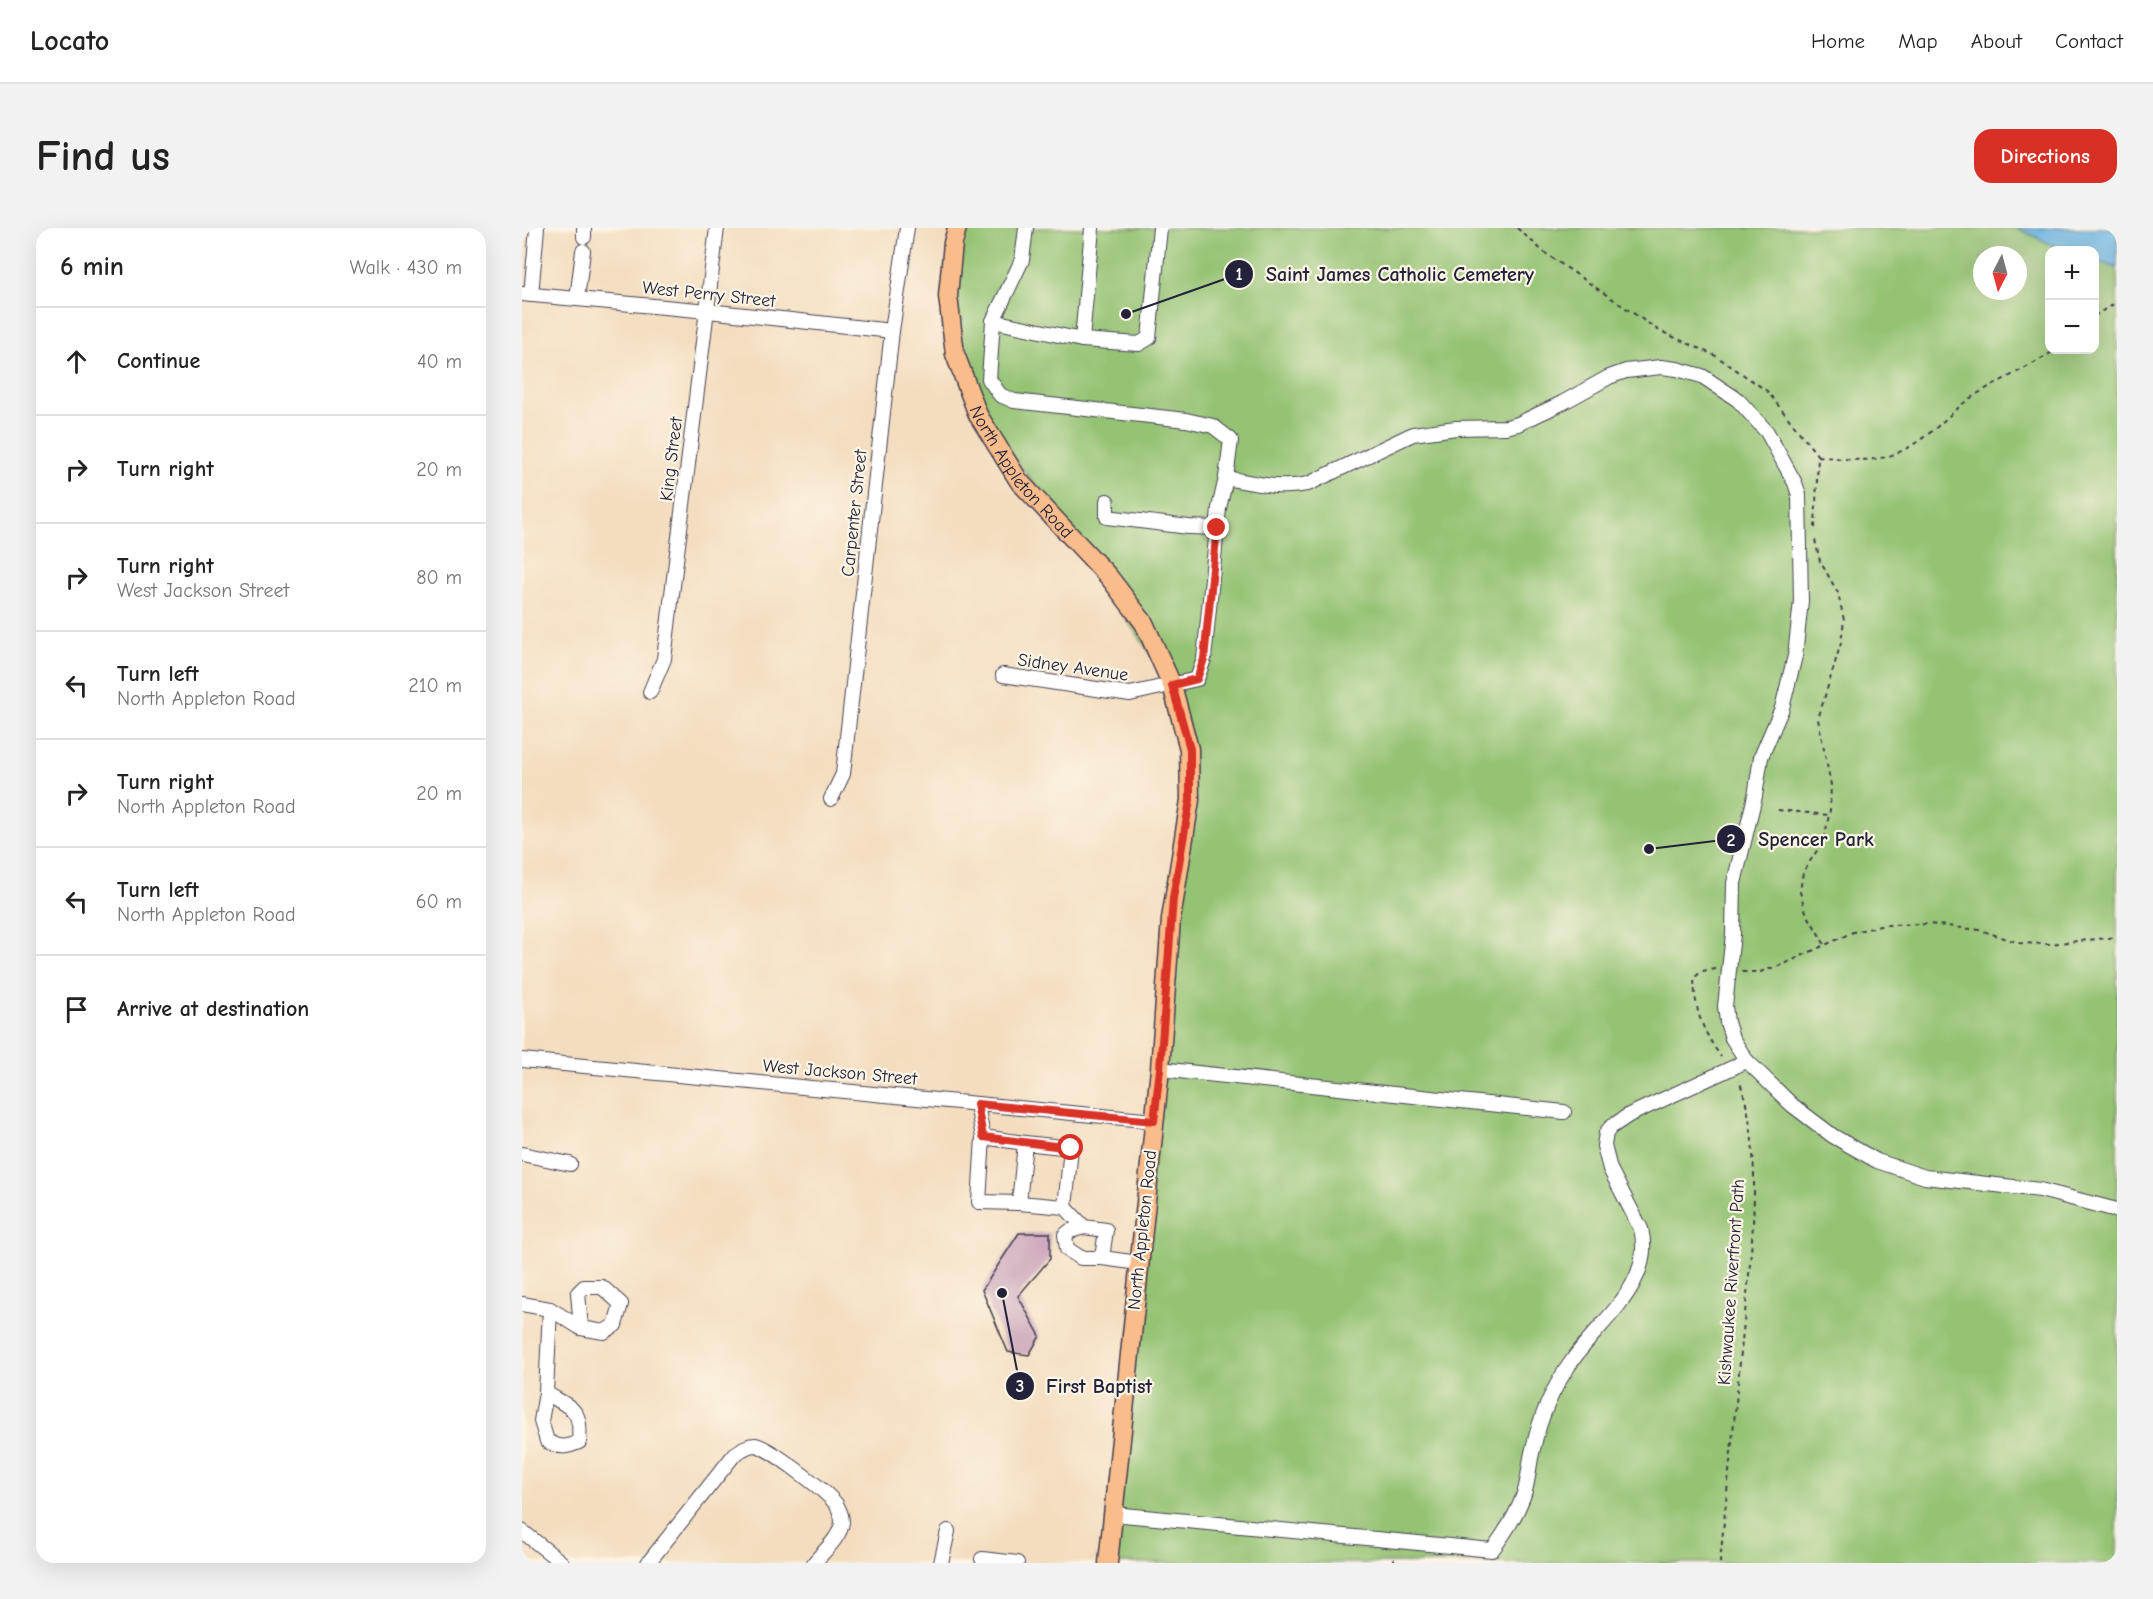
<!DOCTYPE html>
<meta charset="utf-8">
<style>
:root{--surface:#fff;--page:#f2f2f2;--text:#222;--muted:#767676;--line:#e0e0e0;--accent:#d93025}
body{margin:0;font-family:"Comic Neue",sans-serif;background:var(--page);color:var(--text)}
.controls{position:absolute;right:18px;top:18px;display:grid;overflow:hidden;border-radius:12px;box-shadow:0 6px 24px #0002}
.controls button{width:54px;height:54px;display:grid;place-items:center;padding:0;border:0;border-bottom:2px solid var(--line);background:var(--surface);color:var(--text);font:30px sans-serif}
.compass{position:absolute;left:1451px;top:18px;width:54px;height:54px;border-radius:50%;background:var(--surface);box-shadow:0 6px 24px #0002;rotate:186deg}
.stop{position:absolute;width:18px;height:18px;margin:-14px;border:4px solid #d93025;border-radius:50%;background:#fff}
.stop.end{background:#d93025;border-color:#fff;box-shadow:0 2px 6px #0008}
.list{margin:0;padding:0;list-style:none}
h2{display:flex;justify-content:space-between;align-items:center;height:78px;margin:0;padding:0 24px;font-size:26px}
h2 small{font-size:20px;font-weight:400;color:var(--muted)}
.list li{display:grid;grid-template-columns:39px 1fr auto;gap:18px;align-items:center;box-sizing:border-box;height:108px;padding:0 24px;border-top:2px solid var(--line)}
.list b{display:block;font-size:22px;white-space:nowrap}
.list p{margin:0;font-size:20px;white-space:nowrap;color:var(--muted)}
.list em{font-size:20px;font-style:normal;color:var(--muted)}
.icon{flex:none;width:33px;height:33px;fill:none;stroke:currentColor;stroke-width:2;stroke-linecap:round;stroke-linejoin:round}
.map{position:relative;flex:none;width:1595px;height:1335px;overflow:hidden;border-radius:18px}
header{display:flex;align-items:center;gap:36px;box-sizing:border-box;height:84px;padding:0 30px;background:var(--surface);border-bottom:2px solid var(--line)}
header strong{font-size:28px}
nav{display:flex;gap:33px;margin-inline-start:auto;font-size:21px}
.intro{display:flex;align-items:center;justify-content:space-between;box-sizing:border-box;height:144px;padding:0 36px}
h1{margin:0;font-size:42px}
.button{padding:15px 27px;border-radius:18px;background:var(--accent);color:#fff;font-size:21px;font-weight:700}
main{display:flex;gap:36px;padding:0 36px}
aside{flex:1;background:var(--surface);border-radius:18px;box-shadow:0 6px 24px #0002}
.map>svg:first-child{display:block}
</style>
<header>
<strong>Locato</strong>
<nav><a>Home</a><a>Map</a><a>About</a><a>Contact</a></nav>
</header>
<div class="intro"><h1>Find us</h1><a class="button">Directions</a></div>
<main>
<aside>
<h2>6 min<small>Walk · 430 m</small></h2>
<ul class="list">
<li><svg class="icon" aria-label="ahead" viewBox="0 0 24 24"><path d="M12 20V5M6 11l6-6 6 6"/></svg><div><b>Continue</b></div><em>40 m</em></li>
<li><svg class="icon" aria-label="right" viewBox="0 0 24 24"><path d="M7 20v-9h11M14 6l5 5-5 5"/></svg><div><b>Turn right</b></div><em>20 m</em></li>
<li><svg class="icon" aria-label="right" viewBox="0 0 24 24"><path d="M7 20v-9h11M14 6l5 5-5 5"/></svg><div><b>Turn right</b><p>West Jackson Street</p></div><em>80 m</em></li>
<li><svg class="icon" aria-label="left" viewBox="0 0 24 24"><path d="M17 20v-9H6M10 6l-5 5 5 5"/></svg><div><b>Turn left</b><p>North Appleton Road</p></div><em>210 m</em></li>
<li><svg class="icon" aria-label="right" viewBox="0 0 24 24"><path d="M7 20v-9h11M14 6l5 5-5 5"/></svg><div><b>Turn right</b><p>North Appleton Road</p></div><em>20 m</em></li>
<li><svg class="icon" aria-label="left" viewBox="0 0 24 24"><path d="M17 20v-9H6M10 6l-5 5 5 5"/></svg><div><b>Turn left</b><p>North Appleton Road</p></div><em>60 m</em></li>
<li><svg class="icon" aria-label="arrive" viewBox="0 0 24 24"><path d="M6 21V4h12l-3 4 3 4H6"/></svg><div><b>Arrive at destination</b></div></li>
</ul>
</aside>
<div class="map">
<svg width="1595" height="1335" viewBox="0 0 1595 1335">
<rect width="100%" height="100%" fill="#fcf5e5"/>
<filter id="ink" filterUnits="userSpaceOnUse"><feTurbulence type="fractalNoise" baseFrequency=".0167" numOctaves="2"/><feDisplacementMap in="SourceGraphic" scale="12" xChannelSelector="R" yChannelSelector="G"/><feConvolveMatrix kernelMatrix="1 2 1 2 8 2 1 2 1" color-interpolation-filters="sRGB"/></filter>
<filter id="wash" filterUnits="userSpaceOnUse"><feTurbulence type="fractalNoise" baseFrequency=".008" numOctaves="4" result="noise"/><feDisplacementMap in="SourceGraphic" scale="24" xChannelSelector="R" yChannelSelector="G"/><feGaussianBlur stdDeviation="1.35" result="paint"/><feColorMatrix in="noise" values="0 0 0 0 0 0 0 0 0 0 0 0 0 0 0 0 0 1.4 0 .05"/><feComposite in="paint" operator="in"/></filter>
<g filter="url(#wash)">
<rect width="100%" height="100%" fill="#f4ddbf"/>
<path fill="#94c373" stroke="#5b7257" stroke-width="1.5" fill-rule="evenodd" d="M435,0h1061l45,22h-13v100h44l1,-89 22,7v1295h-1012l85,-763 -18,-115 -146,-212 -48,-58 -23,-61zM1460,27h36v36h-36z"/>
<polygon fill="#69b3e2" stroke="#466a8e" stroke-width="1.5" points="1495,0 1595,0 1595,40 1573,33 1572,22 1541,22"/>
<g id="blocks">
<polygon fill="#c399b5" points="497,1005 528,1005 528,1031 496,1068 518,1108 507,1127 486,1124 460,1062"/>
</g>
</g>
<g filter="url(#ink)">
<use href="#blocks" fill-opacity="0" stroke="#423e4f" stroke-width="1.5"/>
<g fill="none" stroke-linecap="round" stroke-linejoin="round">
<g stroke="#423e4f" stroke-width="16">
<g id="minor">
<polyline points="570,0 560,112 617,116 627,110 638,0"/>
<polyline points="62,9 62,0"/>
<polyline points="0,66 186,83 370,103"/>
<polyline points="9,67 15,0"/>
<polyline points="55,71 61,23"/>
<polyline points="471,93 560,112"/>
<path d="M704,250c27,5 55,12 82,6l105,-50 43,-6 50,-1 12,-3 44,-21 47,-26 17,-6 35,-4 16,2 25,7 36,24 29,32 28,51 4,12 2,106 -6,55 -13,52 -21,49 -6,39 -21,87 -1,51 -8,72 2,16 5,16 14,22 46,45 41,31 44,25 48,16 115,13 77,20"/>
<polyline points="585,273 585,289 667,299 695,300"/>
<polyline points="481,447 608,466 675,451 682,431 697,280 704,250 709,212 691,198 664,192 492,173 478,167 467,151 471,93 500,32 504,0"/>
<polyline points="128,464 142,431 195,0"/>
<polyline points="309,571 321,546 370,103 385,0"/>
<polyline points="0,832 632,893"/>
<polyline points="638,841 1042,884"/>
<polyline points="455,876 461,909 457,974 497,975 543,979 562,999 584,1002 580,1030 617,1035"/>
<polyline points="461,909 503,915"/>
<polyline points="0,926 48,936"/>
<polyline points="497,975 503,915 549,920 543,979"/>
<polyline points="562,999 548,1003 543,1007 545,1021 559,1030 580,1030"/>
<polygon points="62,1059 80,1059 99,1076 93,1097 82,1104 59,1100 56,1065"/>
<polyline points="0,1076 28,1081 59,1100"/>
<path d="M24,1165c26,16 36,15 33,49 -13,6 -20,6 -32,-1l-6,-20z"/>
<polyline points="24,1165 28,1081"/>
<path d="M591,1286l379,36c13,-17 25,-36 32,-56 5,-15 5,-31 9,-45 7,-32 20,-62 39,-88 28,-41 83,-77 69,-132l-31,-60 -6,-23 2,-13 5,-6 18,-12 105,-48 12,-7"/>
<polyline points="0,1303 40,1335"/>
<polyline points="460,1331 495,1335"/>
<path d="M126,1335l86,-108c7,-5 13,-10 21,-10 13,1 72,47 81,59 3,5 6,12 6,18 -1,15 -19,30 -28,41"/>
<polyline points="419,1335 426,1303"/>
</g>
</g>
<g stroke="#423e4f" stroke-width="21">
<g id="major">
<path id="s1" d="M435,0l-4,15 -5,53 7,58 23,61 41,66 90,96 35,46 28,62 17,64 1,51 -19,119 -11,150 -52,494"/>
</g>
</g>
<g stroke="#423e4f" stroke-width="2" stroke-dasharray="4.5 4.5" stroke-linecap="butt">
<polyline points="995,0 1023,25 1136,102 1194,128 1245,163 1296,228 1293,300"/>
<polyline points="1572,88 1595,74"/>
<path d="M1296,228c55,7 74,8 119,-29 11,-10 22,-21 35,-30 27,-17 57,-29 83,-47"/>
<polyline points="1293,312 1298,333 1316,365 1322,392 1319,415 1296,491 1309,557 1308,582 1302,612 1281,644 1278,664 1284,684 1303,717"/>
<polyline points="1256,582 1307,587"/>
<path d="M1194,741l-14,2 -8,7c1,35 8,51 27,79"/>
<polyline points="1220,744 1238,744 1260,737 1331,704 1363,697 1407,696 1458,702 1497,715 1527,716 1595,709"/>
<polyline points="872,1335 872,1326"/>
<path d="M1198,1335c7,-74 15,-148 22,-222 8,-78 24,-188 -3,-261"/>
</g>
<use href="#minor" stroke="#fff" stroke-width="14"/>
<use href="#major" stroke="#f9bc8a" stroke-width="18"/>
</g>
</g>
<g fill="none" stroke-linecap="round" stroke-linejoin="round" filter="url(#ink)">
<polyline stroke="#d93025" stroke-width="8" points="549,920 461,909 455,876 632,893 638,841 651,670 668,572 668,521 650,457 675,451 682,431 695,300"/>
</g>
<g text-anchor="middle" stroke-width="4.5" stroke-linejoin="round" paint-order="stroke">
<g font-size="18" fill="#22223b" stroke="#fcf5e5">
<text transform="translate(187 66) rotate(6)" y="6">West Perry Street</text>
<text transform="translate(149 231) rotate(-83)" y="6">King Street</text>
<text dy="6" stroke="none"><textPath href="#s1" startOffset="264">North Appleton Road</textPath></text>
<text transform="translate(332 285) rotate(-84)" y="6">Carpenter Street</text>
<text transform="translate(551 439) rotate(8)" y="6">Sidney Avenue</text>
<text transform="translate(318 844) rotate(5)" y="6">West Jackson Street</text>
<text transform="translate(620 1002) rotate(-84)" y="6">North Appleton Road</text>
<text transform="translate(1209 1054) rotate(-86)" y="6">Kishwaukee Riverfront Path</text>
</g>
</g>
<path fill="none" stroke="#22223b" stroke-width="2" d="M604 86L717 46M1127 621L1209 611M480 1065L498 1158"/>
<g fill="#22223b" stroke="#fcf5e5" stroke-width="2">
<circle cx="604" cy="86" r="6"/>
<circle cx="1127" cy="621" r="6"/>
<circle cx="480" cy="1065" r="6"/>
<circle cx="717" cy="46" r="15"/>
<circle cx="1209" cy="611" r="15"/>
<circle cx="498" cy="1158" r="15"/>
</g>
<g font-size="18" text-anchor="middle" font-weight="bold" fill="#fff">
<text x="717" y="52">1</text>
<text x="1209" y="618">2</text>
<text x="498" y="1164">3</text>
</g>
<g font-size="20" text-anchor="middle" font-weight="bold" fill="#22223b" stroke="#fcf5e5" stroke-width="4.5" stroke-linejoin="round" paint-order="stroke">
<text x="878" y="53">Saint James Catholic Cemetery</text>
<text x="1294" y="618">Spencer Park</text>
<text x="577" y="1165">First Baptist</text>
</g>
</svg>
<div class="controls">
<button>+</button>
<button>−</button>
</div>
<svg class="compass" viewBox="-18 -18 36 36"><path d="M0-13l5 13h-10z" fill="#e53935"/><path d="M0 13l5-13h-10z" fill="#767676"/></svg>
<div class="stop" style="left:549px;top:920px"></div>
<div class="stop end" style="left:695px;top:300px"></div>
</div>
</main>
